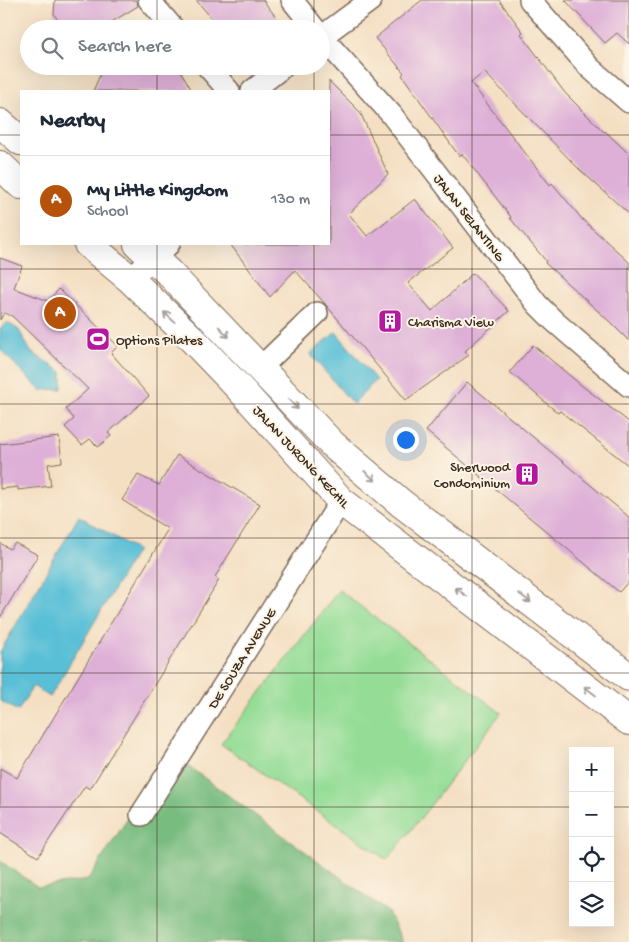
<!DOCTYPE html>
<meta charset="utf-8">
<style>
:root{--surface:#fff;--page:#f2f2f3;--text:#1f2937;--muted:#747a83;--line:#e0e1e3;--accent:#b45309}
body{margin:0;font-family:"Gochi Hand",sans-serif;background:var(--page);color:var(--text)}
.controls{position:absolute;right:15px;bottom:15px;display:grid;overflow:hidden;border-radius:0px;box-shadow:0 5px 20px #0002}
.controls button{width:45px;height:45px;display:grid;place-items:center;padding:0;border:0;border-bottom:1px solid var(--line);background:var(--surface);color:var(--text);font:25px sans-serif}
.you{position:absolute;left:405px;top:439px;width:18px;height:18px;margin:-12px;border:4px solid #fff;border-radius:50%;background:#1a73e8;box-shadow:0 0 0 8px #1a73e833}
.badge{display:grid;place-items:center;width:32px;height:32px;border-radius:50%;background:var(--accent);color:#fff;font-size:16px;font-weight:700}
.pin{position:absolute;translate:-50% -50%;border:2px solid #fff;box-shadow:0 1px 5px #0006}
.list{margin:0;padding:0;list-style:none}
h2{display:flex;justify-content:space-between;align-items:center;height:65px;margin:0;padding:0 20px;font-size:21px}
h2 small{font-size:16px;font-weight:400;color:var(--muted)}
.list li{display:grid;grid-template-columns:32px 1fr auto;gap:15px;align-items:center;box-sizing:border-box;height:90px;padding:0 20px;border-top:1px solid var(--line)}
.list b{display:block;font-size:19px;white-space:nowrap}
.list p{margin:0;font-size:16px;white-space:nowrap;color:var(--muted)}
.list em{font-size:16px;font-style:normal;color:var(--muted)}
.icon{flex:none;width:28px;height:28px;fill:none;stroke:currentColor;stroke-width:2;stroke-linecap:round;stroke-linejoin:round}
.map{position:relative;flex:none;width:629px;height:942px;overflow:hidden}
.search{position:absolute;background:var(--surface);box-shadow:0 5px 20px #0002;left:20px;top:20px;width:310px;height:55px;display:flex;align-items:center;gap:12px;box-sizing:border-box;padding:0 18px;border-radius:28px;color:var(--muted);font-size:19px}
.panel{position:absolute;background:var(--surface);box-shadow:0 5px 20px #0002;left:20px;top:90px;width:310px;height:155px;border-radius:0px}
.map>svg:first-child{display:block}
</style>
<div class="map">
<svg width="629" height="942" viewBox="0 0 629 942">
<rect width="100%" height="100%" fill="#fcf5e5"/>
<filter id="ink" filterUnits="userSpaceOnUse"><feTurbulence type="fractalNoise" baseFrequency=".02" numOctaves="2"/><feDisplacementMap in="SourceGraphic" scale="10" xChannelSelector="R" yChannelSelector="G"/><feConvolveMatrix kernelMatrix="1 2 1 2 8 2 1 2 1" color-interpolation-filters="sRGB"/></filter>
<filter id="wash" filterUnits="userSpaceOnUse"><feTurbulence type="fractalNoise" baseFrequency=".0096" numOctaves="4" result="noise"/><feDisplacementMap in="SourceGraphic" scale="20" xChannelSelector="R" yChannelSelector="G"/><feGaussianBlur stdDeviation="1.12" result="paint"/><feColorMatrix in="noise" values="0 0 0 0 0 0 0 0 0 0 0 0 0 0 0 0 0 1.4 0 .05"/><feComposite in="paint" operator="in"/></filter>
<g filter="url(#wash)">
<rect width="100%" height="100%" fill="#f4dfc3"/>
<polygon fill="#95dd97" stroke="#68845a" points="339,590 501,713 427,810 387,860 221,744"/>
<polygon fill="#78bc80" stroke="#5a734f" points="170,753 388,912 403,942 0,942 0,861 38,887 88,880"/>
<g fill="#59bfd7" stroke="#4a747a">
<polygon points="7,322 19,330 31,352 62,372 62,389 40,390 0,349 0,329"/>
<polygon points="336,332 376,380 353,404 310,354"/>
<polygon points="79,516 137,550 50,697 33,686 18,711 0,701 0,652"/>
</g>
<g id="blocks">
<g fill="#deb0d8">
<polygon points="55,0 137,0 138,6 100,29 63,29 54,14"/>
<polygon points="196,0 263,0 285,29 221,29"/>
<polygon points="422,0 499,0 523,32 521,34 565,93 604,132 605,131 629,154 629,214 579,169 484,72 471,83 550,185 552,183 582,219 629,262 629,341 609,321 545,263 546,261 510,218 511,217 462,154 459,156 402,75 404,73 375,38"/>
<polygon points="565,0 629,0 629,44 617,33 605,43"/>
<polygon points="104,66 178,66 192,91 93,91"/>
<polygon points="329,81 360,112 388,174 349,214 367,236 415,199 453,248 408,283 432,311 473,273 509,311 465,351 469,355 406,400 326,305 295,270 270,297 230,244 329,244"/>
<polygon points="0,258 22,266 14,288 48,301 59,289 118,346 111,353 149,396 108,433 111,436 98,447 90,439 82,445 65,427 74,419 66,409 88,389 12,316 4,313 0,320"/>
<polygon points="533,345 581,385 629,422 629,466 560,411 558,413 510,372"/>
<polygon points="467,382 629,517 629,581 619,592 426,431"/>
<polygon points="59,437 62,462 48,464 51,486 18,490 18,487 0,489 0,444"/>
<polygon points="177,455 260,504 215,577 219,580 90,789 85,786 38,857 0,833 0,768 17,778 168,529 122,500 138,475 159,485"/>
<polygon points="0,543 10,549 15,543 38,555 0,618"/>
</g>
</g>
</g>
<g filter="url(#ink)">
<use href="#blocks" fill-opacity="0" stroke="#7c6958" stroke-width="1"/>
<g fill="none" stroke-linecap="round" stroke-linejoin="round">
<g stroke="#7c6958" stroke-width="24">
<g id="minor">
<polyline points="149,0 174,29"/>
<polyline points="292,0 315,29"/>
<polyline points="530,0 590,68 629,102"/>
<polyline points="321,36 391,114 537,304 554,321 629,386"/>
<polyline points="321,37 371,0"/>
<polyline points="207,66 229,91"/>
<polyline points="252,91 284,66"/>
<polyline points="130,279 169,244"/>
<polyline points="259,369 317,313"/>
<polyline points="141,815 341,501"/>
</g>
</g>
<g stroke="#7c6958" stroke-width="30">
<g id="major">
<polyline points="0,123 21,141"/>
<polyline points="0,165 21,185"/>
<polyline points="88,244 130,279 194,341 240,389 341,501 629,721"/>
<polyline points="138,244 169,273 333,445 401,503 629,677"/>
</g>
</g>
<use href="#minor" stroke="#fff" stroke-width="21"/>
<use href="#major" stroke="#fff" stroke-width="28"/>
</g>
<defs><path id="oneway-shaft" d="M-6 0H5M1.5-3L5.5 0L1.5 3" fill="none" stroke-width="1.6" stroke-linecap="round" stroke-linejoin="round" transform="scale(1.25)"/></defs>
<g stroke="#a79f9a">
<use href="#oneway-shaft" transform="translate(169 317) rotate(-137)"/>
<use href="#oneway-shaft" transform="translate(224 332) rotate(46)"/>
<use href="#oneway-shaft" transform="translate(293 404) rotate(46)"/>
<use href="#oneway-shaft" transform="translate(370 476) rotate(41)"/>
<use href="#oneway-shaft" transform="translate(461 592) rotate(-143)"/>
<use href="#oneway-shaft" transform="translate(525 598) rotate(37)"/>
<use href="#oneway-shaft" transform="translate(590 691) rotate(-143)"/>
</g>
</g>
<path fill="none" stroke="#3b2a1e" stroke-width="1" stroke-opacity="0.55" d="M157,0v29M314,0v29M472,0v942M157,66v25M314,66v25M0,135h21M329,135h300M157,244v698M314,244v698M0,269h629M0,404h629M0,538h629M0,673h629M0,807h573M610,807h19"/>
<defs>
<g id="building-square" transform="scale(1.25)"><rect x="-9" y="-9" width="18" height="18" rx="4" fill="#b5179e" stroke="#fcf5e5"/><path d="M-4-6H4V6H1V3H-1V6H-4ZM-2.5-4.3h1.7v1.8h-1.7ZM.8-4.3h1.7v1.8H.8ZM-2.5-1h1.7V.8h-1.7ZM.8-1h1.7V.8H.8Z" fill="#fff"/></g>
<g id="stadium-square" transform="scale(1.25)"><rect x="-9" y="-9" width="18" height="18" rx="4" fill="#b5179e" stroke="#fcf5e5"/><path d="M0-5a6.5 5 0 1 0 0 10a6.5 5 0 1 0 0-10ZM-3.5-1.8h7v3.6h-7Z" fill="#fff"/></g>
</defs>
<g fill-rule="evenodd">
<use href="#building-square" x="390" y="321"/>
<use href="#stadium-square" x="98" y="339"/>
<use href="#building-square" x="527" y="474"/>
</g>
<g text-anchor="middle" stroke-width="4" stroke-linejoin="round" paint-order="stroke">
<g font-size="14" fill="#3b2a1e" stroke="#fcf5e5">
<text transform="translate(470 217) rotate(52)" y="5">JALAN SELANTING</text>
<text transform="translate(302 456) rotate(47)" y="5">JALAN JURONG KECHIL</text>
<text transform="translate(241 658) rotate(-58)" y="5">DE SOUZA AVENUE</text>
</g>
<g font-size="14" fill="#3b2a1e" stroke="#fcf5e5" text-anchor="start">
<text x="408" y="326">Charisma View</text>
<text x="116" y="344">Options Pilates</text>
<text x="510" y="471" text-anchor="end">Sherwood<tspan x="510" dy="16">Condominium</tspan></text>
</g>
</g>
</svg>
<div class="controls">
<button>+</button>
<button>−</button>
<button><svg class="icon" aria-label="locate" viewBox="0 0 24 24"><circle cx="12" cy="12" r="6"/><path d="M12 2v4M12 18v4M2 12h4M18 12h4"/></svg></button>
<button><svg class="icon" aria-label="layers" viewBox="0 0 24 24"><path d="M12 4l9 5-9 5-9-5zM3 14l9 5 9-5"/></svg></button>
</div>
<div class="you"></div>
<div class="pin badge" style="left:60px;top:313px">A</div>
<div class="search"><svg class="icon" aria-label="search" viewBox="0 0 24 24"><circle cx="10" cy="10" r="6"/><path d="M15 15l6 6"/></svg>Search here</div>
<section class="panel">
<h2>Nearby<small></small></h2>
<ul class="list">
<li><span class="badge">A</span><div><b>My Little Kingdom</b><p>School</p></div><em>130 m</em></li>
</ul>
</section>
</div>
